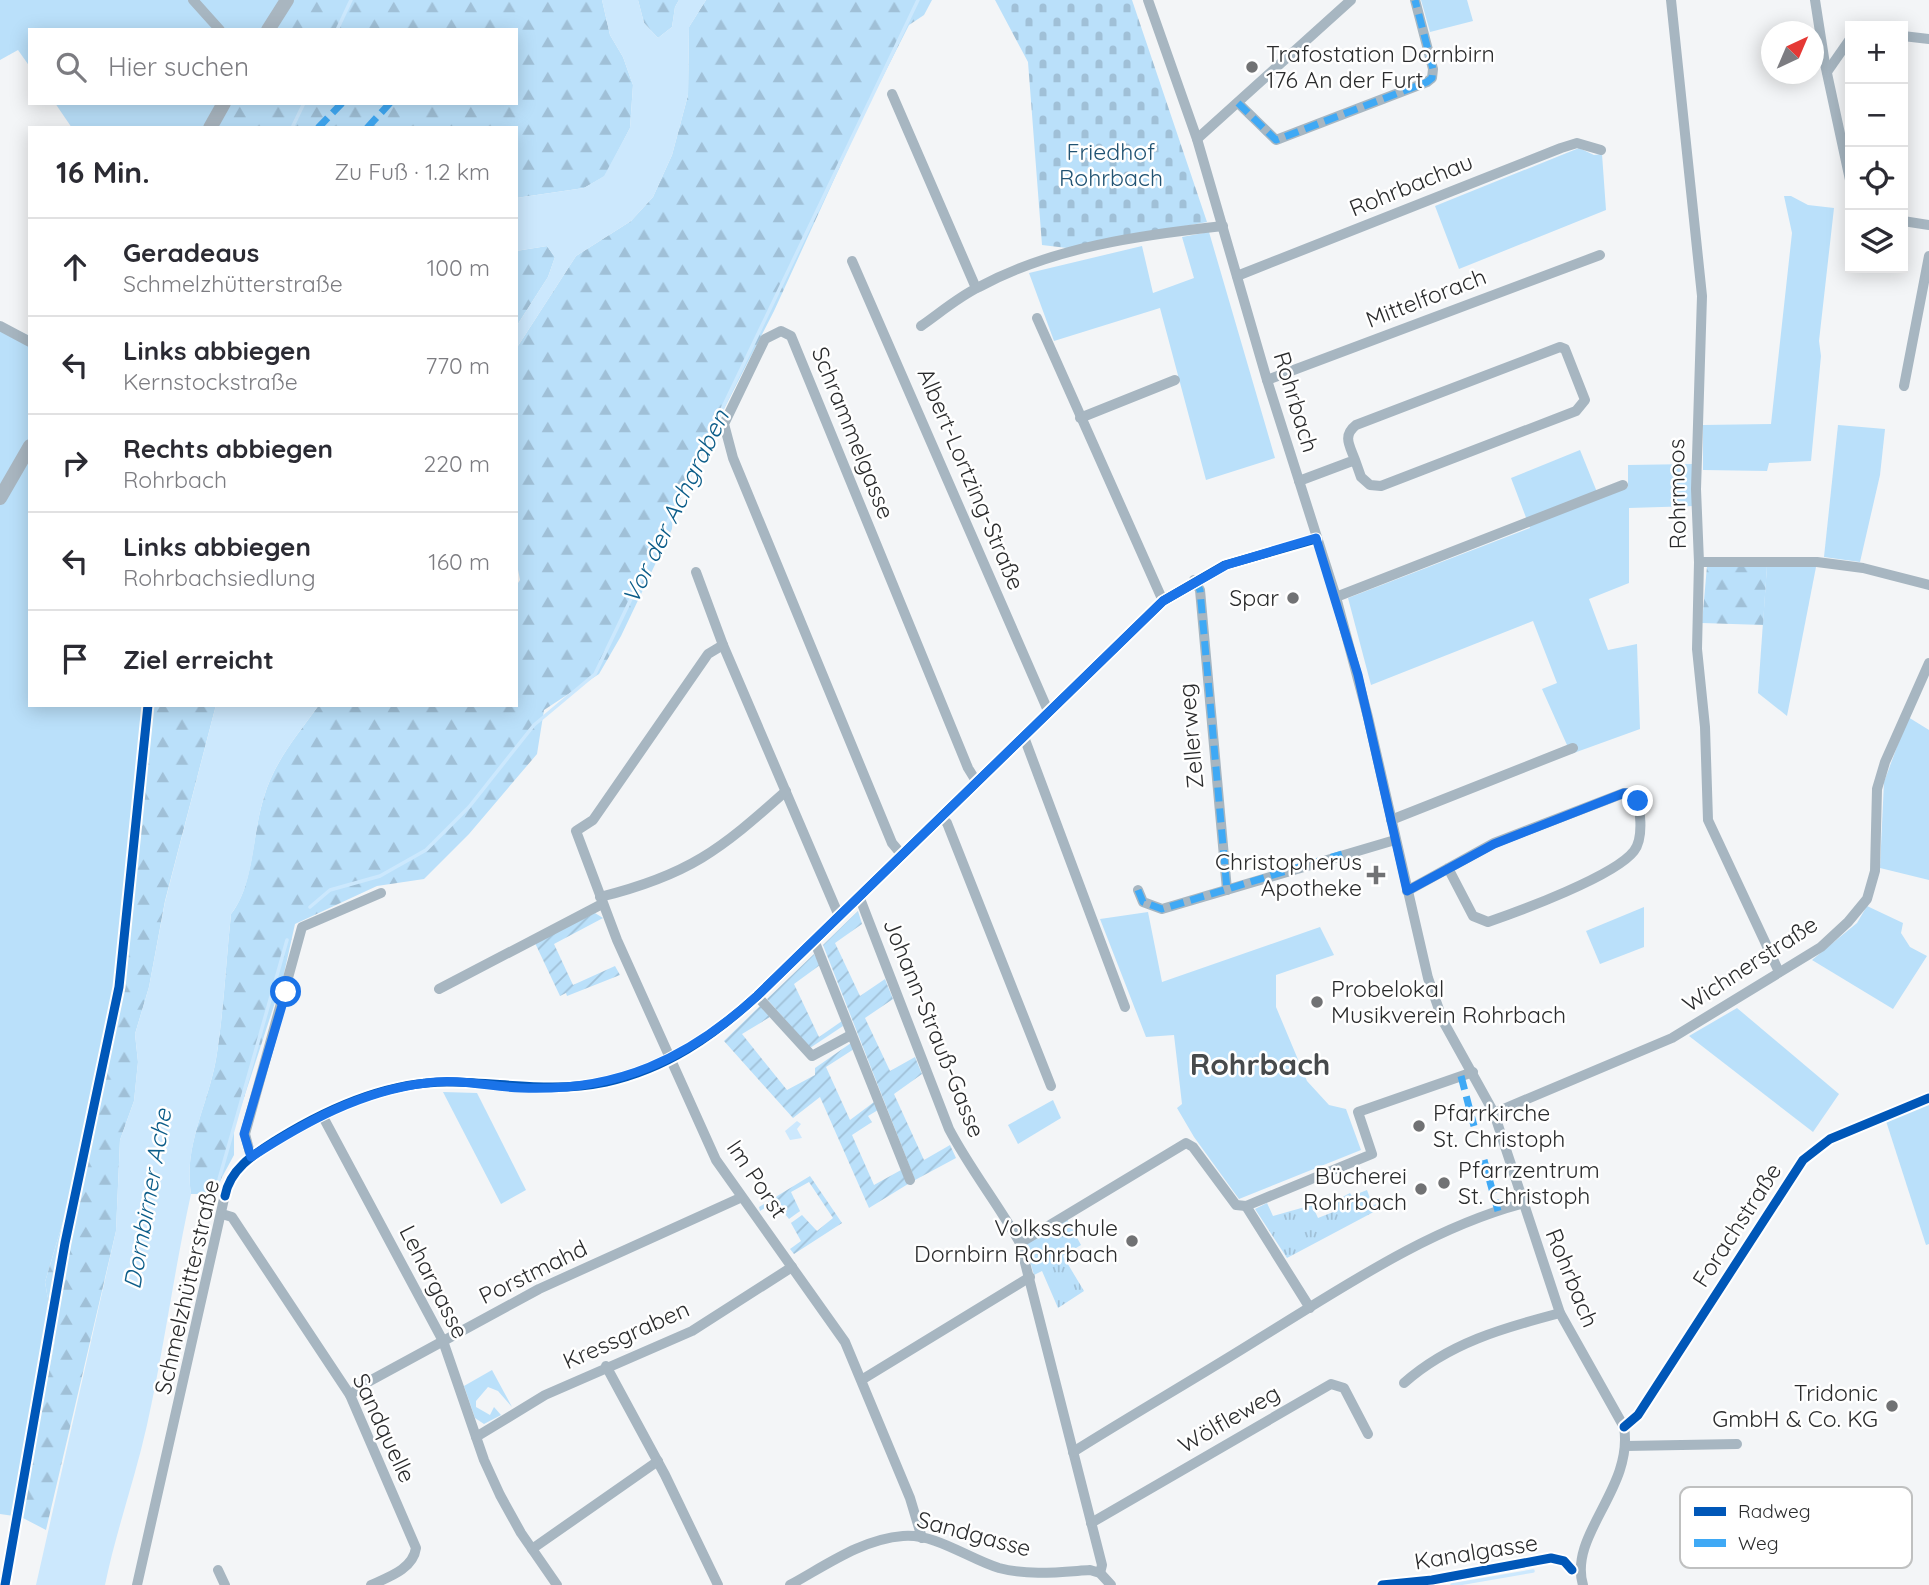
<!DOCTYPE html>
<html lang="de">
<meta charset="utf-8">
<style>
:root{--surface:#fff;--page:#f7f7f7;--text:#2b2b33;--muted:#7c7c81;--line:#e1e1e2}
body{margin:0;font-family:Quicksand,sans-serif;background:var(--page);color:var(--text)}
.controls{position:absolute;right:21px;top:21px;display:grid;overflow:hidden;border-radius:0px;box-shadow:0 4px 18px #0003}
.controls button{width:63px;height:63px;display:grid;place-items:center;padding:0;border:0;border-bottom:2px solid var(--line);background:var(--surface);color:var(--text);font:35px sans-serif}
.compass{position:absolute;left:1761px;top:21px;width:63px;height:63px;border-radius:50%;background:var(--surface);box-shadow:0 4px 18px #0003;rotate:44deg}
.stop{position:absolute;width:21px;height:21px;margin:-16px;border:5px solid #1a73e8;border-radius:50%;background:#fff}
.stop.end{background:#1a73e8;border-color:#fff;box-shadow:0 2px 7px #0008}
.list{margin:0;padding:0;list-style:none}
h2{display:flex;justify-content:space-between;align-items:center;height:91px;margin:0;padding:0 28px;font-size:30px}
h2 small{font-size:23px;font-weight:400;color:var(--muted)}
.list li{display:grid;grid-template-columns:46px 1fr auto;gap:21px;align-items:center;box-sizing:border-box;height:98px;padding:0 28px;border-top:2px solid var(--line)}
.list b{display:block;font-size:26px;white-space:nowrap}
.list p{margin:0;font-size:23px;white-space:nowrap;color:var(--muted)}
.list em{font-size:23px;font-style:normal;color:var(--muted)}
.icon{flex:none;width:38px;height:38px;fill:none;stroke:currentColor;stroke-width:2;stroke-linecap:round;stroke-linejoin:round}
.map{position:relative;flex:none;width:1929px;height:1585px;overflow:hidden}
.search{position:absolute;background:var(--surface);box-shadow:0 4px 18px #0003;left:28px;top:28px;width:490px;height:77px;display:flex;align-items:center;gap:18px;box-sizing:border-box;padding:0 24px;border-radius:0px;color:var(--muted);font-size:26px}
.panel{position:absolute;background:var(--surface);box-shadow:0 4px 18px #0003;left:28px;top:126px;width:490px;height:581px;border-radius:0px}
.map>svg:first-child{display:block}
</style>
<div class="map">
<svg width="1929" height="1585" viewBox="0 0 1929 1585">
<defs>
<pattern id="forest-firs" width="22" height="20" patternUnits="userSpaceOnUse" patternTransform="scale(1.75)"><rect width="22" height="20" fill="#bae0fa"/><path d="M5 1l3.5 6h-7zM16 11l3.5 6h-7z" fill="#a0c0d7"/></pattern>
<pattern id="cemetery-stones" width="16" height="16" patternUnits="userSpaceOnUse" patternTransform="scale(1.75)"><rect width="16" height="16" fill="#bae0fa"/><path d="M2 7V4a2 2 0 0 1 4 0v3zM10 15v-3a2 2 0 0 1 4 0v3z" fill="#a0c0d7"/></pattern>
<pattern id="park-tufts" width="24" height="20" patternUnits="userSpaceOnUse" patternTransform="scale(1.75)"><rect width="24" height="20" fill="#bae0fa"/><path d="M3 7l-1-3M5 7V3M7 7l1-3M15 17l-1-3M17 17v-4M19 17l1-3" fill="none" stroke="#a0c0d7"/></pattern>
<pattern id="garden-furrows" width="10" height="10" patternUnits="userSpaceOnUse" patternTransform="scale(1.75)"><rect width="10" height="10" fill="#bae0fa"/><path d="M-1 1l2-2M0 10L10 0M9 11l2-2" fill="none" stroke="#a0c0d7"/></pattern>
</defs>
<rect width="100%" height="100%" fill="#f3f5f7"/>
<g fill="#bae0fa">
<polygon points="0,0 304,0 284,30 30,30 30,67 18,50 0,60"/>
<polygon points="1421,0 1467,0 1473,21 1430,32"/>
<polygon points="55,103 239,103 225,128 72,128"/>
<polygon points="1579,148 1594,155 1602,154 1606,210 1459,269 1435,206"/>
<polygon points="1784,196 1791,196 1808,205 1834,208 1819,341 1821,356 1811,461 1769,463 1767,471 1703,470 1703,425 1771,424 1792,233"/>
<polygon points="1209,232 1275,458 1206,480 1160,308 1054,341 1029,273 1142,246 1153,293 1194,278 1182,237"/>
<polygon points="0,322 30,336 30,705 152,705 116,991 78,1171 45,1282 55,1340 21,1517 0,1514"/>
<polygon points="1838,425 1885,429 1880,475 1860,562 1824,557"/>
<polygon points="1580,450 1599,497 1628,487 1628,465 1693,464 1694,506 1629,508 1629,583 1589,599 1608,650 1637,644 1640,729 1571,754 1542,689 1557,683 1533,621 1371,685 1348,598 1530,528 1511,478"/>
<polygon points="1767,566 1816,567 1787,716 1758,693"/>
<polygon points="1908,717 1929,730 1929,880 1880,868 1884,782"/>
<polygon points="1867,906 1903,923 1901,933 1910,947 1927,956 1893,1009 1812,960 1857,923"/>
<polygon points="1644,907 1644,947 1600,964 1586,931"/>
<polygon points="1148,912 1162,982 1320,927 1334,955 1276,975 1276,1007 1307,1081 1329,1105 1346,1109 1361,1150 1239,1199 1194,1137 1177,1108 1182,1104 1174,1035 1146,1037 1100,919"/>
<polygon points="1737,1008 1839,1094 1813,1132 1689,1036"/>
<polygon points="443,1092 477,1093 526,1190 501,1204"/>
<polygon points="1053,1100 1061,1118 1018,1144 1008,1125"/>
<polygon points="1929,1103 1929,1244 1926,1245 1886,1121"/>
<polygon points="492,1370 512,1407 498,1391 488,1387 476,1401 476,1407 490,1415 494,1407 501,1415 484,1424 475,1418 464,1386"/>
</g>
<g fill="url(#forest-firs)">
<polygon points="301,0 602,0 610,35 623,57 633,85 630,128 605,176 584,188 516,198 516,128 224,128 238,103 516,103 516,30 283,30"/>
<polygon points="638,0 679,0 675,7 672,27 658,38 644,23"/>
<path d="M706,0h226l-8,15 -15,10 -46,91 -89,195 -101,198 -1,20 -51,107 -22,38 -55,36 -7,44 -68,80 -45,45 -47,7 -82,38 -12,54 -49,150v27l-21,39h-22c-8,-51 19,-92 26,-141 7,-46 9,-92 14,-139 23,-29 21,-80 33,-117 10,-35 34,-63 55,-92h197v-119l4,-6 -4,-21v-210l60,-93 55,-35 22,-24 19,-42 16,-60 1,-68z"/>
<polygon points="547,246 555,257 548,277 516,327 516,251"/>
<polygon points="1707,566 1767,566 1763,625 1702,623"/>
<polygon points="152,705 216,705 165,901 149,987 135,1034 138,1062 134,1101 120,1140 116,1231 46,1530 21,1517 55,1340 45,1282 78,1171 116,991"/>
</g>
<polygon fill="url(#cemetery-stones)" points="995,0 1132,0 1207,222 1067,248 1042,245 1028,62"/>
<g fill="url(#park-tufts)">
<polygon points="1367,1190 1371,1201 1367,1203 1369,1207 1381,1202 1383,1207 1287,1258 1255,1209 1267,1203 1273,1216 1312,1205 1318,1218 1333,1212 1333,1202 1350,1193 1352,1196"/>
<polygon points="1067,1219 1081,1245 1063,1256 1084,1291 1058,1308 1042,1271 1034,1275 1025,1244"/>
</g>
<g fill="url(#garden-furrows)">
<polygon points="858,911 862,924 835,943 860,996 885,979 893,999 865,1018 890,1071 915,1057 922,1074 894,1094 924,1160 950,1145 956,1158 915,1180 823,945"/>
<polygon points="595,913 603,918 554,944 573,985 615,966 620,975 567,996 566,993 560,996 535,943"/>
<polygon points="814,954 820,965 794,984 819,1037 842,1021 843,1026 810,1048 767,999"/>
<polygon points="760,1006 770,1017 742,1034 787,1090 815,1075 815,1068 851,1043 854,1049 826,1067 850,1120 874,1102 878,1110 868,1116 872,1122 852,1135 874,1185 901,1170 908,1184 869,1208 820,1097 793,1118 724,1041"/>
<polygon points="810,1176 842,1223 794,1254 790,1249 801,1241 791,1223 802,1215 817,1231 833,1218 809,1182 791,1192 800,1211 789,1219 775,1202 760,1211 759,1207"/>
</g>
<g fill="#cce8fd">
<polygon points="602,0 638,0 644,23 658,38 672,27 675,7 679,0 706,0 689,27 688,95 672,155 653,197 631,221 576,256 516,349 516,327 548,277 555,257 547,246 516,251 516,198 584,188 604,176 630,128 633,85 623,57 610,35"/>
<path d="M216,705h103c-21,29 -45,57 -55,92 -12,37 -9,87 -33,117 -5,47 -7,93 -14,139 -7,49 -34,91 -26,141 -17,77 -27,155 -44,231 -12,54 -31,106 -42,160h-69l80,-354 4,-91 14,-39 4,-39 -3,-28 14,-47 16,-85z"/>
<polygon points="797,1121 801,1124 797,1129 802,1138 790,1140 785,1131"/>
</g>
<g fill="none" stroke-linecap="round" stroke-linejoin="round">
<g stroke="#cce8fd" stroke-width="3.5">
<polyline points="337,30 351,0"/>
<polyline points="292,128 304,103"/>
<polyline points="310,907 330,890 380,876 426,850 469,807 534,725 595,674 918,0"/>
<polyline points="214,1197 287,940"/>
<polyline points="1452,1585 1533,1571"/>
</g>
<g stroke="#a7b6c1" stroke-width="10">
<polyline points="193,0 220,30"/>
<path d="M1148,0l49,139 70,241 69,217 32,120 60,261 15,43 51,92 66,200 64,114c10,61 -56,108 -41,158"/>
<polyline points="1671,0 1702,296 1696,489 1699,562 1697,649 1705,727 1708,820 1779,972"/>
<polyline points="1815,0 1825,64 1850,180"/>
<polyline points="1903,36 1929,39"/>
<polyline points="1827,72 1850,39"/>
<polyline points="892,94 976,288"/>
<polyline points="1238,103 1276,140 1427,82 1432,78 1433,69 1415,0"/>
<polyline points="1197,139 1351,0"/>
<polyline points="1903,221 1929,225"/>
<polyline points="852,261 1049,713"/>
<polyline points="1237,276 1561,148 1577,143 1601,150"/>
<polyline points="1037,318 1163,601"/>
<polyline points="0,326 30,342"/>
<path d="M921,326c19,-13 37,-29 58,-39 74,-40 162,-52 244,-61"/>
<polyline points="1267,380 1600,255"/>
<polyline points="1904,386 1929,256"/>
<polyline points="1080,418 1175,380"/>
<path d="M1299,481l56,-21 6,17 9,8 11,1 195,-75 9,-11 -20,-51 -5,-2 -204,78c-14,11 -6,21 -1,35"/>
<polyline points="1699,562 1817,562 1863,568 1929,585"/>
<polyline points="696,572 723,645 708,654 593,820 576,831 617,940 716,1160 845,1342 910,1498 922,1538"/>
<polyline points="1194,580 1200,590 1227,890"/>
<polyline points="1336,597 1623,485"/>
<polyline points="723,645 839,916"/>
<polyline points="1024,737 1125,1007"/>
<polyline points="940,816 947,823 1051,1086"/>
<polyline points="1391,820 1573,748"/>
<polyline points="902,855 892,843 733,458 724,424 765,339 781,331 791,336 968,768 976,781"/>
<polyline points="1138,890 1143,902 1162,909 1395,840"/>
<path d="M1407,891l87,-48 130,-50h10c7,13 10,45 0,58 -19,25 -114,60 -146,71l-15,-6 -25,-48"/>
<path d="M859,896l90,233c21,40 49,75 71,114l82,322 -2,8"/>
<path d="M600,897c89,-22 120,-47 186,-106"/>
<polyline points="814,940 910,1180"/>
<polyline points="439,989 602,904"/>
<polyline points="757,996 812,1056 851,1035"/>
<polyline points="1494,1113 1672,1038 1821,947 1848,922 1867,899 1875,871 1877,789 1885,762 1929,663"/>
<polyline points="322,1115 443,1341 484,1460 500,1495 521,1533 557,1585"/>
<polyline points="251,1157 245,1134 302,927 381,893"/>
<polyline points="1246,1206 1310,1308"/>
<path d="M222,1214l10,3 118,178 66,153c-3,21 -27,29 -45,37"/>
<polyline points="1020,1243 1186,1143 1193,1147 1236,1205 1246,1206 1372,1154 1358,1112 1473,1072"/>
<polyline points="606,1366 665,1475 718,1585"/>
<polyline points="863,1379 1030,1277"/>
<path d="M1404,1383c45,-40 99,-55 156,-70"/>
<polyline points="350,1395 366,1383 539,1289 740,1198"/>
<polyline points="1624,1427 1638,1415 1803,1160 1830,1139 1929,1098"/>
<polyline points="476,1437 545,1395 692,1331 792,1267"/>
<polyline points="1626,1446 1737,1444"/>
<path d="M1073,1452c62,-39 125,-75 187,-114 82,-50 168,-109 261,-134"/>
<polyline points="1091,1523 1331,1384 1344,1388 1368,1434"/>
<polyline points="532,1549 658,1461"/>
<polyline points="218,1570 225,1585"/>
<path d="M137,1585l89,-395c13,-29 39,-44 66,-59 50,-27 103,-51 161,-49 53,1 101,11 154,0 59,-13 106,-46 150,-86l406,-395 62,-36 91,-26"/>
<path d="M790,1585c35,-19 72,-46 113,-49 32,-3 66,23 96,32 30,8 61,4 91,2l10,3 11,12"/>
</g>
<g stroke="#a9b6c0" stroke-width="14">
<polyline points="268,30 287,0"/>
<polyline points="210,128 224,103"/>
<polyline points="0,498 30,446"/>
</g>
<g stroke="#3fa9f5" stroke-width="7" stroke-dasharray="14 7" stroke-linecap="butt">
<polyline points="1238,103 1276,140 1427,82 1432,78 1433,69 1415,0"/>
<polyline points="318,128 342,103"/>
<polyline points="367,128 390,103"/>
<polyline points="1194,580 1200,590 1227,890"/>
<polyline points="1138,890 1143,902 1162,909 1342,854"/>
<polyline points="1461,1076 1474,1126"/>
<polyline points="1484,1160 1498,1211"/>
</g>
<g stroke="#fff" stroke-width="13">
<g id="cycleway">
<path d="M225,1196c5,-28 31,-43 53,-57 52,-32 113,-59 175,-57 52,1 101,11 153,0 60,-13 107,-46 151,-86l406,-395 62,-36 91,-26"/>
<polyline points="1624,1427 1638,1415 1803,1160 1830,1139 1929,1098"/>
<polyline points="5,1585 65,1243 119,987 148,705"/>
<polyline points="1382,1585 1432,1580 1551,1558 1564,1561 1572,1570"/>
</g>
</g>
<use href="#cycleway" stroke="#0057b8" stroke-width="9"/>
</g>
<g fill="none" stroke-linecap="round" stroke-linejoin="round">
<path stroke="#1a73e8" stroke-width="9" d="M286,992l-42,142 7,23c54,-35 110,-66 175,-74 32,-5 64,4 95,5 96,4 167,-29 236,-92l406,-395 63,-36 90,-27 42,137 49,216 87,-47 130,-51h10l4,8"/>
</g>
<g fill="#717274" stroke="#fff" stroke-width="2.5">
<circle cx="1252" cy="67" r="7"/>
<circle cx="1293" cy="598" r="7"/>
<path d="M1372.5 864.5h7v7h7v7h-7v7h-7v-7h-7v-7h7z"/>
<circle cx="1317" cy="1002" r="7"/>
<circle cx="1419" cy="1126" r="7"/>
<circle cx="1444" cy="1183" r="7"/>
<circle cx="1421" cy="1189" r="7"/>
<circle cx="1132" cy="1241" r="7"/>
<circle cx="1892" cy="1406" r="7"/>
</g>
<g text-anchor="middle" stroke-width="5" stroke-linejoin="round" paint-order="stroke">
<g font-size="23" fill="#2b2c2d" stroke="#fff" text-anchor="end">
<text x="1266" y="62" text-anchor="start">Trafostation Dornbirn<tspan x="1266" dy="26">176 An der Furt</tspan></text>
<text x="1279" y="606">Spar</text>
<text x="1362" y="870">Christopherus<tspan x="1362" dy="26">Apotheke</tspan></text>
<text x="1331" y="997" text-anchor="start">Probelokal<tspan x="1331" dy="26">Musikverein Rohrbach</tspan></text>
<text x="1433" y="1121" text-anchor="start">Pfarrkirche<tspan x="1433" dy="26">St. Christoph</tspan></text>
<text x="1458" y="1178" text-anchor="start">Pfarrzentrum<tspan x="1458" dy="26">St. Christoph</tspan></text>
<text x="1407" y="1184">Bücherei<tspan x="1407" dy="26">Rohrbach</tspan></text>
<text x="1118" y="1236">Volksschule<tspan x="1118" dy="26">Dornbirn Rohrbach</tspan></text>
<text x="1878" y="1401">Tridonic<tspan x="1878" dy="26">GmbH &amp; Co. KG</tspan></text>
</g>
<g font-size="23" fill="#215373" stroke="#fff">
<text x="1111" y="160">Friedhof<tspan x="1111" dy="26">Rohrbach</tspan></text>
</g>
<g font-size="23" fill="#2b2c2d" stroke="#fff">
<text transform="translate(1411 185) rotate(-22)" y="8">Rohrbachau</text>
<text transform="translate(1426 298) rotate(-21)" y="8">Mittelforach</text>
<text transform="translate(1296 402) rotate(73)" y="8">Rohrbach</text>
<text transform="translate(853 433) rotate(68)" y="8">Schrammelgasse</text>
<text transform="translate(971 479) rotate(67)" y="8">Albert-Lortzing-Straße</text>
<text transform="translate(1677 494) rotate(-91)" y="8">Rohrmoos</text>
<text transform="translate(1191 736) rotate(-95)" y="8">Zellerweg</text>
<text transform="translate(1750 964) rotate(-33)" y="8">Wichnerstraße</text>
<text transform="translate(934 1028) rotate(68)" y="8">Johann-Strauß-Gasse</text>
<text transform="translate(757 1179) rotate(56)" y="8">Im Porst</text>
<text transform="translate(1737 1225) rotate(-57)" y="8">Forachstraße</text>
<text transform="translate(533 1272) rotate(-26)" y="8">Porstmahd</text>
<text transform="translate(1572 1278) rotate(68)" y="8">Rohrbach</text>
<text transform="translate(434 1282) rotate(63)" y="8">Lehargasse</text>
<text transform="translate(187 1287) rotate(-77)" y="8">Schmelzhütterstraße</text>
<text transform="translate(626 1335) rotate(-24)" y="8">Kressgraben</text>
<text transform="translate(1229 1419) rotate(-30)" y="8">Wölfleweg</text>
<text transform="translate(384 1428) rotate(65)" y="8">Sandquelle</text>
<text transform="translate(974 1534) rotate(15)" y="8">Sandgasse</text>
<text transform="translate(1476 1552) rotate(-9)" y="8">Kanalgasse</text>
</g>
<g font-size="24" font-style="italic" fill="#0c5d89" stroke="#fff">
<text transform="translate(676 507) rotate(-64)" y="8">Vor der Achgraben</text>
<text transform="translate(148 1199) rotate(-80)" y="8">Dornbirner Ache</text>
</g>
<g font-size="30" font-weight="bold" fill="#474a4c" stroke="#fff">
<text x="1260" y="1075">Rohrbach</text>
</g>
</g>
<rect x="1680" y="1487" width="232" height="81" rx="10" fill="#fff" stroke="#bfc0c0" stroke-width="2"/>
<rect x="1694" y="1507" width="32" height="9" fill="#0057b8"/>
<rect x="1694" y="1539" width="32" height="8" fill="#3fa9f5"/>
<g font-size="19" fill="#2b2c2d">
<text x="1738" y="1518">Radweg</text>
<text x="1738" y="1550">Weg</text>
</g>
</svg>
<div class="controls">
<button>+</button>
<button>−</button>
<button><svg class="icon" aria-label="locate" viewBox="0 0 24 24"><circle cx="12" cy="12" r="6"/><path d="M12 2v4M12 18v4M2 12h4M18 12h4"/></svg></button>
<button><svg class="icon" aria-label="layers" viewBox="0 0 24 24"><path d="M12 4l9 5-9 5-9-5zM3 14l9 5 9-5"/></svg></button>
</div>
<svg class="compass" viewBox="-18 -18 36 36"><path d="M0-13l5 13h-10z" fill="#e53935"/><path d="M0 13l5-13h-10z" fill="#7c7c81"/></svg>
<div class="stop" style="left:286px;top:992px"></div>
<div class="stop end" style="left:1638px;top:801px"></div>
<div class="search"><svg class="icon" aria-label="search" viewBox="0 0 24 24"><circle cx="10" cy="10" r="6"/><path d="M15 15l6 6"/></svg>Hier suchen</div>
<section class="panel">
<h2>16 Min.<small>Zu Fuß · 1.2 km</small></h2>
<ul class="list">
<li><svg class="icon" aria-label="ahead" viewBox="0 0 24 24"><path d="M12 20V5M6 11l6-6 6 6"/></svg><div><b>Geradeaus</b><p>Schmelzhütterstraße</p></div><em>100 m</em></li>
<li><svg class="icon" aria-label="left" viewBox="0 0 24 24"><path d="M17 20v-9H6M10 6l-5 5 5 5"/></svg><div><b>Links abbiegen</b><p>Kernstockstraße</p></div><em>770 m</em></li>
<li><svg class="icon" aria-label="right" viewBox="0 0 24 24"><path d="M7 20v-9h11M14 6l5 5-5 5"/></svg><div><b>Rechts abbiegen</b><p>Rohrbach</p></div><em>220 m</em></li>
<li><svg class="icon" aria-label="left" viewBox="0 0 24 24"><path d="M17 20v-9H6M10 6l-5 5 5 5"/></svg><div><b>Links abbiegen</b><p>Rohrbachsiedlung</p></div><em>160 m</em></li>
<li><svg class="icon" aria-label="arrive" viewBox="0 0 24 24"><path d="M6 21V4h12l-3 4 3 4H6"/></svg><div><b>Ziel erreicht</b></div></li>
</ul>
</section>
</div>
